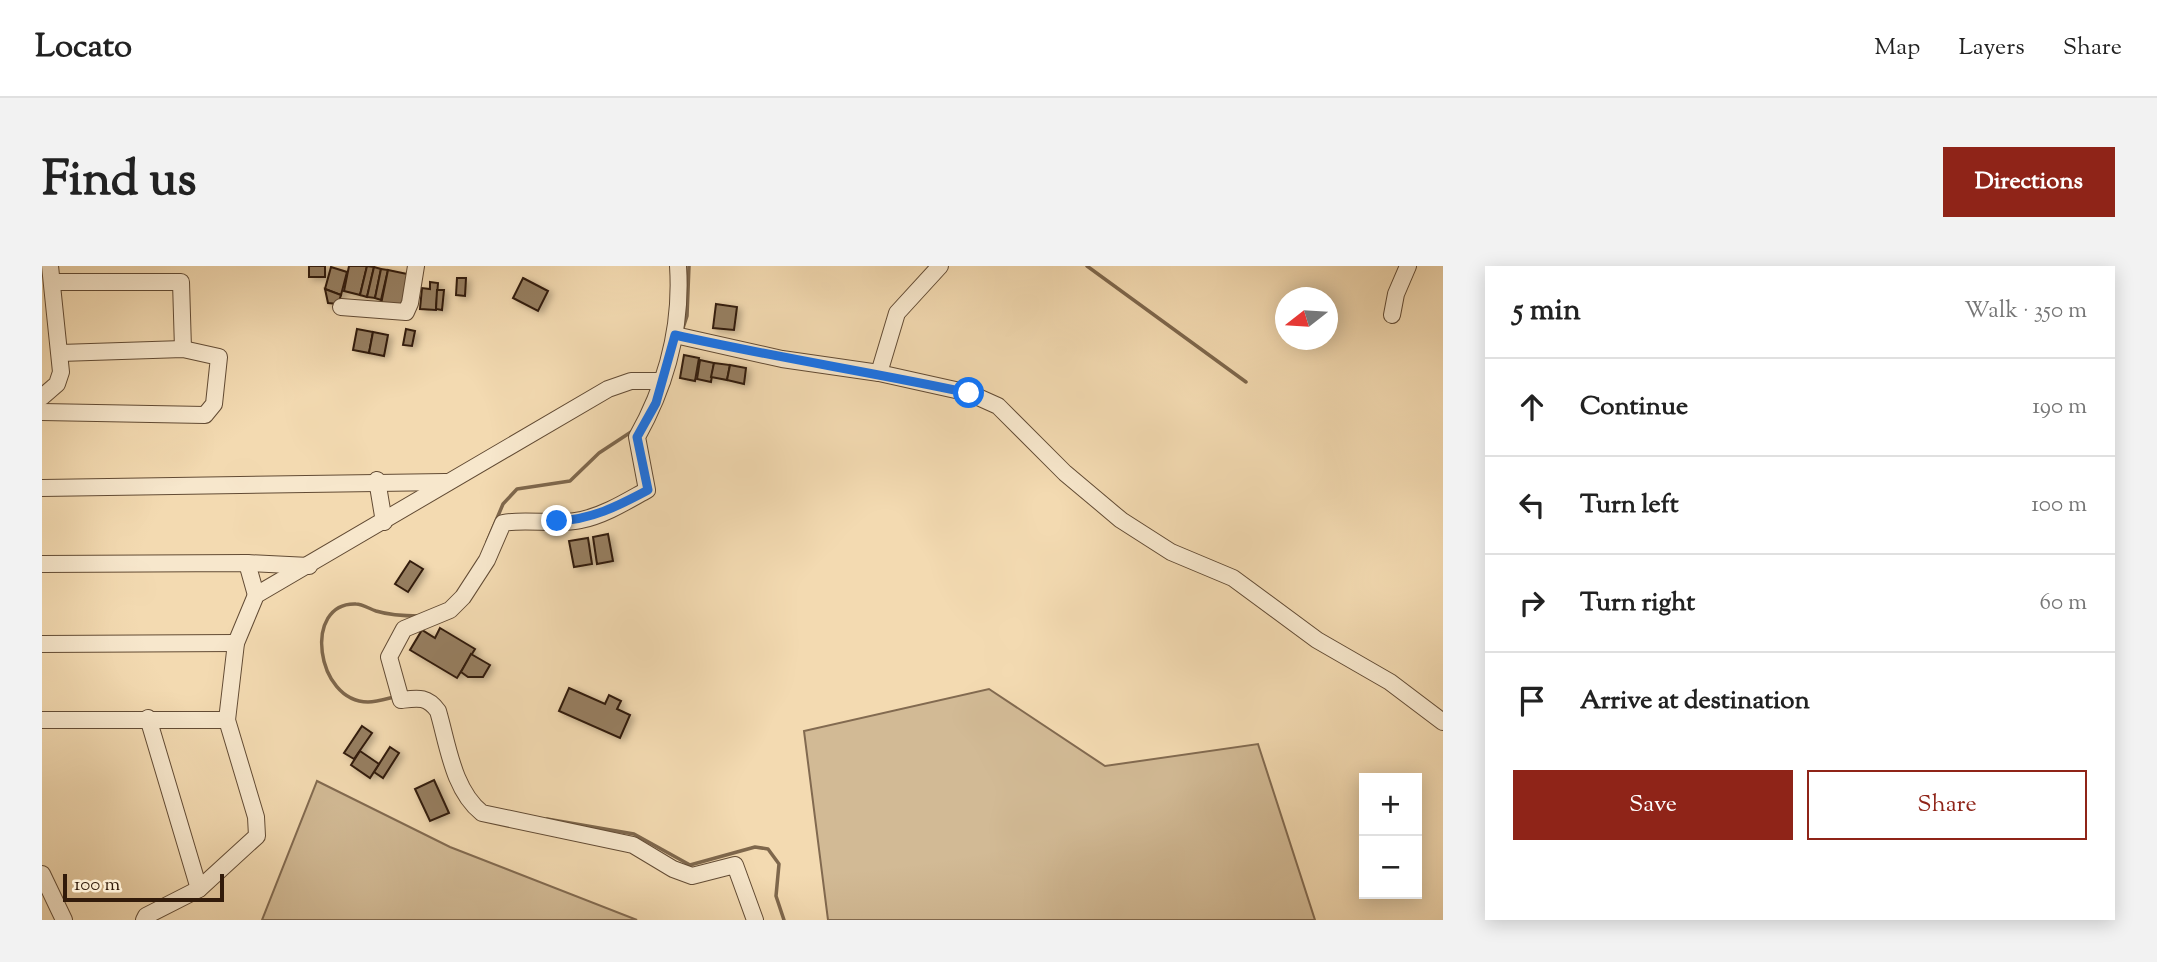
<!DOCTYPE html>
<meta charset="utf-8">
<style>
:root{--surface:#fff;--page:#f2f2f2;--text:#222;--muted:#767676;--line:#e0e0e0;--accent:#8f2418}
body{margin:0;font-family:"Sorts Mill Goudy",serif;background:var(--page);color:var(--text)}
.controls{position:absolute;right:21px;bottom:21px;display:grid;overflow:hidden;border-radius:0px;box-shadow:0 4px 18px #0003}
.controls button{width:63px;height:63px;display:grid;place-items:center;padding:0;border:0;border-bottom:2px solid var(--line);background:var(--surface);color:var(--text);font:35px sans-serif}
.compass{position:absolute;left:1233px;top:21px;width:63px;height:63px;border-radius:50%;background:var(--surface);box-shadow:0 4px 18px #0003;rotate:253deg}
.scale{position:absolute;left:21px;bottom:18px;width:161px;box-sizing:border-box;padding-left:7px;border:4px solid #321b0a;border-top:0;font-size:19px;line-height:24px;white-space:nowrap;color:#321b0a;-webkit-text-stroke:5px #f7e7cc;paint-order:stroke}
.stop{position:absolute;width:21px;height:21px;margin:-16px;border:5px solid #1a73e8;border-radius:50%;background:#fff}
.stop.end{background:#1a73e8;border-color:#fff;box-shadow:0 2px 7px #0008}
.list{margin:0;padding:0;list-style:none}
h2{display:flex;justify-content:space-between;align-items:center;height:91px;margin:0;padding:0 28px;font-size:30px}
h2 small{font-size:23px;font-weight:400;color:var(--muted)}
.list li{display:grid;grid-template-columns:46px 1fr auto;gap:21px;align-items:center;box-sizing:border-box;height:98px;padding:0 28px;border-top:2px solid var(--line)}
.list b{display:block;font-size:26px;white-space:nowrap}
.list em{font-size:23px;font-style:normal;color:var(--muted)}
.actions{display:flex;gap:14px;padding:21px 28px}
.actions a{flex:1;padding:16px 0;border:2px solid var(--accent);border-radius:0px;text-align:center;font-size:24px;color:var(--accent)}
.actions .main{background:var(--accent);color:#fff}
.icon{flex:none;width:38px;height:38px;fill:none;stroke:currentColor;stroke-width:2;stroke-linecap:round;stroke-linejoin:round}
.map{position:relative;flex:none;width:1401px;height:654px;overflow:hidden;border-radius:0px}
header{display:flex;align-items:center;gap:42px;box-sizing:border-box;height:98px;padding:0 35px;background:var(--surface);border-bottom:2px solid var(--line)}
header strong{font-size:33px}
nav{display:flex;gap:38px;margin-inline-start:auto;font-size:24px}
.intro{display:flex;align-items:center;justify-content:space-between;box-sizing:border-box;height:168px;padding:0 42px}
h1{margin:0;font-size:49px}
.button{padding:18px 32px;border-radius:0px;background:var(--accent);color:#fff;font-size:24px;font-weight:700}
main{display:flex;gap:42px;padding:0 42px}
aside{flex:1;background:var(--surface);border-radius:0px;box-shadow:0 4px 18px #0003}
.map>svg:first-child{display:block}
</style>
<header>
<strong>Locato</strong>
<nav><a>Map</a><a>Layers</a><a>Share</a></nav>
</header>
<div class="intro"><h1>Find us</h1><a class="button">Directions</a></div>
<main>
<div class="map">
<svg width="1401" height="654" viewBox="0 0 1401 654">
<defs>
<filter id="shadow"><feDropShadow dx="4" dy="2.5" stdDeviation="3.5" flood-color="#0004"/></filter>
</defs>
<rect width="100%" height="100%" fill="#f3dab1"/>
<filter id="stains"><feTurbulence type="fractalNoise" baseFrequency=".00286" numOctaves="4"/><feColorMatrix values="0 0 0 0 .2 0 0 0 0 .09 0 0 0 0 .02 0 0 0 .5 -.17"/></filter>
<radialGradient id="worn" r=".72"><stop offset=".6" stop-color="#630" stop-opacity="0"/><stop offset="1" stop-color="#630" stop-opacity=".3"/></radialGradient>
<g fill="#d2ba95" stroke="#826a50" stroke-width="2">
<polygon points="947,423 1063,500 1216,478 1273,654 786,654 762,465"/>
<polygon points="275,515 408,581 595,654 220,654"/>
</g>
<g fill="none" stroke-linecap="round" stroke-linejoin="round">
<g stroke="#7e674c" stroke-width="3.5">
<polyline points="1045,0 1204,116"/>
<polyline points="640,65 645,50 647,0"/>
<polyline points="445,276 461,238 475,223 528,215 557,187 592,164"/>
<path d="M352,431c-8,2 -18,5 -26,5 -52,0 -66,-100 -12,-98 6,0 14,5 20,7 13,4 29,5 43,5"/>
<polyline points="505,553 592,568 648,599 713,581 726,583 737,598 734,630 742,654"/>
</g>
</g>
<g fill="#967e61" stroke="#321b0a" stroke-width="2" filter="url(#shadow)">
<rect x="267" y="0" width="16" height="11"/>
<polygon points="307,0 325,0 318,29 302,25"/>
<polygon points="325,0 332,1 325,31 318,29"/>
<polygon points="289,1 305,6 299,29 283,23"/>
<polygon points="332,1 339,3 333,32 325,31"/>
<polygon points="339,3 346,4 339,34 333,32"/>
<polygon points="346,4 370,9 363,41 339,38"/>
<polygon points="415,12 424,12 423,30 414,29"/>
<polygon points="481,12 506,25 496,45 471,32"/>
<polygon points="388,16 396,17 394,44 378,43 380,22 388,23"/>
<polygon points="283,23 299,29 296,38 286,37"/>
<polygon points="395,24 402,24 400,44 394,43"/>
<polygon points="674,38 695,41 692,64 671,62"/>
<polygon points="315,63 331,66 327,87 311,84"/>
<polygon points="364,63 373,65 370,80 361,79"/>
<polygon points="331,66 346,69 342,90 327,87"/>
<polygon points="642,89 657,92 653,115 638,112"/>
<polygon points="658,94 672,97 669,116 655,113"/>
<polygon points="672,97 688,99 685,114 669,111"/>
<polygon points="688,99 704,102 702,118 685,114"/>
<polygon points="566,268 571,295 555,298 551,271"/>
<polygon points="546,272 550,298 532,301 527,275"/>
<polygon points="368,295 381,303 366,326 353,318"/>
<polygon points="398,362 433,383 415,412 368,384 380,364 393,372"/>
<polygon points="429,388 448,399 441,411 426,411 419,406"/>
<polygon points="527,422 563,438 567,429 579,435 575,443 588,449 578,472 517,445"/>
<polygon points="320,460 330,467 312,493 302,487"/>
<polygon points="348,481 357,487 341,512 332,506"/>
<polygon points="318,485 337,498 328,512 309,499"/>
<polygon points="392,514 407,547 388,555 373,523"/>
</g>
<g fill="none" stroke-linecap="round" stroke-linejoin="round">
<g stroke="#624b34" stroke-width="18">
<g id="minor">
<path d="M636,0c4,60 -12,119 -41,171l10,53c-20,11 -42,25 -66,30 -25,6 -52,-2 -78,3l-16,37 -24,37 -13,13 -46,19 -15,28 12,43c17,-2 26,-4 37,11 10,34 15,79 44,102l151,32 40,24 19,7 43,-11 20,55"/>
<polyline points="10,16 139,16 141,83"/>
<polyline points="299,41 364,46 368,37 374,0"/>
<polyline points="1350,49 1354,28 1366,0"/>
<polyline points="633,69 740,93 837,107 927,127 956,140 1023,207 1079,254 1129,286 1191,312 1275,374 1348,416 1401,456"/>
<polyline points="837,107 855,47 898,0"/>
<polyline points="0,131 15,118 19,106 8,0"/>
<polyline points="0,146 163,149 172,138 177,91 141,83 18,87"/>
<polyline points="335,214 342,256"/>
<polyline points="0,222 404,216"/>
<polyline points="205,297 214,329"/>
<polyline points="0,298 205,297 267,300"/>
<polyline points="0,378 194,377"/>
<polyline points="106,452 157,623"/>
<polyline points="0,454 185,454"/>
<polyline points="0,608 22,654"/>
<polyline points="102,654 104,650 157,623 215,570 214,551 185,454 194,377 214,329 566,123 589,115 620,115"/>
</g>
</g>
<use href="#minor" stroke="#f7e7cc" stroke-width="16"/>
</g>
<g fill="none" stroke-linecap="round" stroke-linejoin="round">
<path stroke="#1a73e8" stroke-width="9" d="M515,255c34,-1 61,-15 91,-31l-11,-53 19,-34 19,-68c98,22 196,37 294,58"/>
</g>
<rect width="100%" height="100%" filter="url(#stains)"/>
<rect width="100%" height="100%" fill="url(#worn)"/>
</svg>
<div class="controls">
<button>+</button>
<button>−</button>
</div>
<svg class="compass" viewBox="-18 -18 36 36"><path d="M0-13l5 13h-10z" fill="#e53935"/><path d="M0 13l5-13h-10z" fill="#767676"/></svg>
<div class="scale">100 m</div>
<div class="stop" style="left:927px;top:127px"></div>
<div class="stop end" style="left:515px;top:255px"></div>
</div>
<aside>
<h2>5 min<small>Walk · 350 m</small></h2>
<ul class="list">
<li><svg class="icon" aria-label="ahead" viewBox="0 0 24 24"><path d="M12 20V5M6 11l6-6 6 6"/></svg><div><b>Continue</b></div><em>190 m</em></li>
<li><svg class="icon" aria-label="left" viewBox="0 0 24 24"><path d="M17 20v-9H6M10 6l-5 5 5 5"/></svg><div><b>Turn left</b></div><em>100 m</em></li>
<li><svg class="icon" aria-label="right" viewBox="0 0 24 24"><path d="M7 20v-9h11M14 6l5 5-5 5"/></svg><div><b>Turn right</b></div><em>60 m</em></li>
<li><svg class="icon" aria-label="arrive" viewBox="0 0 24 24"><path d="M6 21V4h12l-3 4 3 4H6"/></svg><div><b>Arrive at destination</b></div></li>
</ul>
<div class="actions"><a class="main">Save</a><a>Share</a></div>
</aside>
</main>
